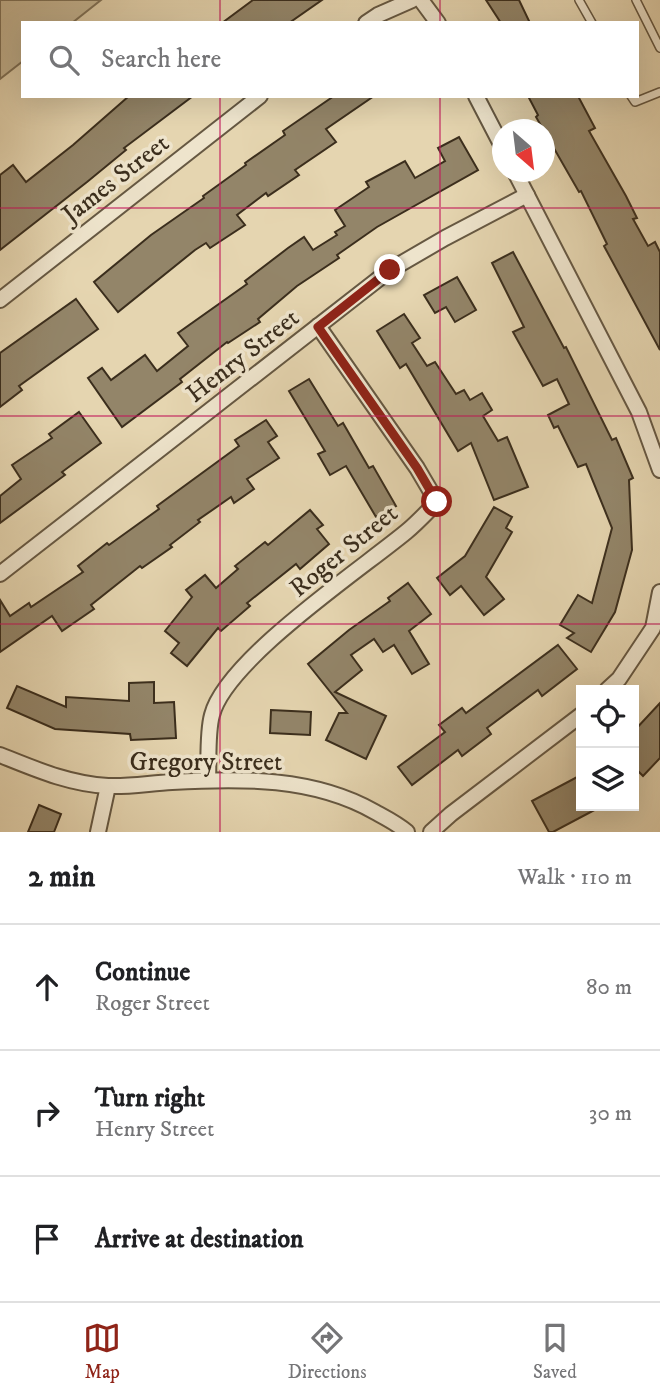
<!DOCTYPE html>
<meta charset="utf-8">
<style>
:root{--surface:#fff;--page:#f2f2f2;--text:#202124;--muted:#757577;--line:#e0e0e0;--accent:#8f2418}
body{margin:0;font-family:"IM FELL DW Pica",serif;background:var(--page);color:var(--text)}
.controls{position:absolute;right:21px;bottom:21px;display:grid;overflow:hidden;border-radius:0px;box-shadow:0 7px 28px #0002}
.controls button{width:63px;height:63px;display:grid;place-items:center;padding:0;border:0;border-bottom:2px solid var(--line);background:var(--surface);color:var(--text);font:35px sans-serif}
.compass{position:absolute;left:492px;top:119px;width:63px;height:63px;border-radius:50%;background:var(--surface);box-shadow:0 7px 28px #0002;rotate:152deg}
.stop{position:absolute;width:21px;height:21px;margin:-16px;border:5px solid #8f2418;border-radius:50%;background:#fff}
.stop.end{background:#8f2418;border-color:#fff;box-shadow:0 2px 7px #0008}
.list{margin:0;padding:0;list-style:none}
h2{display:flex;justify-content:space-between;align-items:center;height:91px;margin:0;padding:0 28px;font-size:30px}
h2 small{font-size:23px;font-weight:400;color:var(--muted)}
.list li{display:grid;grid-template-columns:46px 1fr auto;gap:21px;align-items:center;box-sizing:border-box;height:126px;padding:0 28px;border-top:2px solid var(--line)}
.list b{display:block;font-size:26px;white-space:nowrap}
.list p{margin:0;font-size:23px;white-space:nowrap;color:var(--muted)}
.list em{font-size:23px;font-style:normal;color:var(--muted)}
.icon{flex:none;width:38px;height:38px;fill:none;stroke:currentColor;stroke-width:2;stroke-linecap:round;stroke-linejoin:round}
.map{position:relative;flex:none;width:660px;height:832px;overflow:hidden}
.search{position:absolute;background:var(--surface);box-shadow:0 7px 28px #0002;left:21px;right:21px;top:21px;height:77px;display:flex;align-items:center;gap:18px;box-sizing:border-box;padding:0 24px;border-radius:0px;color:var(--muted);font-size:26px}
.sheet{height:469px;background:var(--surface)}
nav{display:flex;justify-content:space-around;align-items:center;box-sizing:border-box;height:98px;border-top:2px solid var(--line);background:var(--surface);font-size:19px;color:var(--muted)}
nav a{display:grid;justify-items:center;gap:4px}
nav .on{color:var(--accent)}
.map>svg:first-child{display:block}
</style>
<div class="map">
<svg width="660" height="832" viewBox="0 0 660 832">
<rect width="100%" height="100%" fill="#e5d5b0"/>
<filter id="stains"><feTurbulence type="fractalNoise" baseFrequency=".00286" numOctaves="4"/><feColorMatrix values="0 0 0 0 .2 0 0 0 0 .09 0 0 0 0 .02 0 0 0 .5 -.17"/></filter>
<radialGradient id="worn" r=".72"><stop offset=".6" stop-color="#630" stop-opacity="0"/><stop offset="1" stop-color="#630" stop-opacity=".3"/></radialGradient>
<polygon fill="#c8b997" stroke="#82745a" stroke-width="2" points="0,0 101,0 72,23 23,23 23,61 0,79"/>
<g fill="#938569" stroke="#3b2e1d" stroke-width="2">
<polygon points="253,0 322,0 289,23 222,23"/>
<polygon points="486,0 519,0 530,23 501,23"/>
<polygon points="129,96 193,96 124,148 126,150 87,182 0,250 0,175 13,165 26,182 73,145"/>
<polygon points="334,96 374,96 326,129 336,142 295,170 299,175 268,196 266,193 237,215 245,225 210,248 206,243 195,250 118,312 94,282 151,235 204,198 203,196 246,165 245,163 285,135 283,131"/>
<polygon points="528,96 578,96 595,128 589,131 626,196 637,218 633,219 648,246 655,242 660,252 660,350 604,246 607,244 581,191 579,192 536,117 538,115"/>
<polygon points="459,137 478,170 377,227 337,255 339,258 297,286 258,319 260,322 228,343 227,342 180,379 182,382 122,427 88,378 102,368 111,380 145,355 157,371 188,346 178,333 247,284 245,281 288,248 304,237 313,250 337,235 335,232 345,226 335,210 369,187 366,182 405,161 415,178 445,161 438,148"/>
<polygon points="513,252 564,348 566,347 612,440 616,438 633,478 629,480 632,550 615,612 591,652 567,638 574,633 560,625 578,595 592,603 612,528 586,464 578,467 558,426 554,428 548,415 569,404 557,379 543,386 513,332 524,327 492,263"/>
<polygon points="457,277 476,310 455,322 446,307 435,313 424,295"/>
<polygon points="76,299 98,329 19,386 22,390 0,407 0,353"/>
<polygon points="404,314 420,338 412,343 427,366 435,362 456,394 464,390 470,400 482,393 492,410 483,416 498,441 507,437 528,487 494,500 471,443 458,451 406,364 400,368 377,331"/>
<polygon points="309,379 338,426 343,423 369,468 373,466 396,506 376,517 346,466 330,475 318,454 325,451 289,391"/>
<polygon points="79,412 101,443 62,472 65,475 0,523 0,496 21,479 12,465 52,438 49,434"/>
<polygon points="266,420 277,436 268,442 279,458 247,479 254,489 234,503 231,497 198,520 200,522 170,545 172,547 142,568 140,566 91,605 94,609 62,631 52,616 0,652 0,600 10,616 29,603 31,607 83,572 78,566 107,543 109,545 159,509 157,506 239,446 235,440"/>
<polygon points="494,507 512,517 506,528 512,532 486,577 504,599 484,615 461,586 450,595 437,578 465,556"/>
<polygon points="310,510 323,525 317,529 329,544 300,569 296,564 247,603 250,606 221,631 218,628 187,666 171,653 179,643 165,631 192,597 186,590 205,575 216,588 238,569 235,566 265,542 268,545"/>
<polygon points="408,583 431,614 409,631 429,664 412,674 394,645 383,652 374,639 351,655 362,670 335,692 386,716 366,759 326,740 339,713 347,713 308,664 349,630 390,601 388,598"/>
<polygon points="558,645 577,669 542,696 538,690 487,728 491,734 462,756 458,750 412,785 398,767 445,732 439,725 462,708 466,713"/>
<polygon points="154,682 154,703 174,702 176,738 131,740 130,734 55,729 7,708 17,686 66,707 66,697 129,701 129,683"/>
<polygon points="660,703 660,758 643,776 634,767 634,731"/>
<polygon points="271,710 311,712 310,735 270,733"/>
<polygon points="581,775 581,806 602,806 553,832 549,832 532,801"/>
<polygon points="39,805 61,814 54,832 28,832"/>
</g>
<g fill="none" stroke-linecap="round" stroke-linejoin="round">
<g stroke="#665842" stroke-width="10">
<g id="lane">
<polyline points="579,0 592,23"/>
<polyline points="636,0 660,48"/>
<polyline points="631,96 635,102 660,92"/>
</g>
</g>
<g stroke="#665842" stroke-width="18">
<g id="street">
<polyline points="421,0 438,23"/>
<polyline points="366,23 378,15 412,0"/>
<polyline points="476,96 503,148"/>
<polyline points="515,172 639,412 660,470"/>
<polyline points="0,300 260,96"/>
<polyline points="0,574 390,270 445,238 527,195"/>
<polyline points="607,690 619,679 653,628 660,592"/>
<path d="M0,755c35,14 69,29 108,31 21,1 43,-3 64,-4 69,-4 142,-5 203,30 11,6 23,12 32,20"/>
<path d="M208,780c1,-19 -1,-47 4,-65 14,-55 148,-145 194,-183 11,-9 21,-20 31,-30l-20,-34 -99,-142"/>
<polyline points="98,832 108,786"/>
<polyline points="431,832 451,814 581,715"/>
</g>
</g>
<use href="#lane" stroke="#eee4cc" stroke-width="7"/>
<use href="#street" stroke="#eee4cc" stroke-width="14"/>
</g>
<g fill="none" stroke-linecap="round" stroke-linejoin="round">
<polyline stroke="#8f2418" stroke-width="9" points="390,270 318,327 417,468 437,502"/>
</g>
<path fill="none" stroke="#c2185b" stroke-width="2" stroke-opacity="0.55" d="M220,0v23M440,0v23M220,96v736M440,96v736M0,208h660M0,416h660M0,624h660"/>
<g text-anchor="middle" stroke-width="7" stroke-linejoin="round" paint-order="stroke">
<g font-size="26" fill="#3b2e1d" stroke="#eee4cc">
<text transform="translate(115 178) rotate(-38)" y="9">James Street</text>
<text transform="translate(242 355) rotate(-38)" y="9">Henry Street</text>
<text transform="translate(343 550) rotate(-39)" y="9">Roger Street</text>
<text x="206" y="770">Gregory Street</text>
</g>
</g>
<rect width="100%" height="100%" filter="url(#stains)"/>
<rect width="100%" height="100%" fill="url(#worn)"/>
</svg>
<div class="controls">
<button><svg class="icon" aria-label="locate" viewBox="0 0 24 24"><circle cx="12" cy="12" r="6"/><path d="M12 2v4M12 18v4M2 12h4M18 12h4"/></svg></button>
<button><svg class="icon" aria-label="layers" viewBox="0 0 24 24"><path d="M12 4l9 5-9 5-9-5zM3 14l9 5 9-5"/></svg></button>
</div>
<svg class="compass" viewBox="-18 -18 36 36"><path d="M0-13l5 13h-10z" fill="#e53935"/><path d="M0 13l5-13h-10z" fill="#757577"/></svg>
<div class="stop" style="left:437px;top:502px"></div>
<div class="stop end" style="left:390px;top:270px"></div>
<div class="search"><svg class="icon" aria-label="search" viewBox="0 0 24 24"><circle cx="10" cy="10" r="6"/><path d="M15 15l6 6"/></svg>Search here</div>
</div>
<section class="sheet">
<h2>2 min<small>Walk · 110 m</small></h2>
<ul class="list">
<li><svg class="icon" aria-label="ahead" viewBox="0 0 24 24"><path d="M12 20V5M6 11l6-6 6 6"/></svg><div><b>Continue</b><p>Roger Street</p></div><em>80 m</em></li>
<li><svg class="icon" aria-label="right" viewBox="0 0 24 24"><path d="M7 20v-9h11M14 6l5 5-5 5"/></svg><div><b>Turn right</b><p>Henry Street</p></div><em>30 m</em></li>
<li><svg class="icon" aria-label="arrive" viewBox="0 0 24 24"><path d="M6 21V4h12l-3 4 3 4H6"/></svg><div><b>Arrive at destination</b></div></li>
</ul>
</section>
<nav>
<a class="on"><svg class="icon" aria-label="map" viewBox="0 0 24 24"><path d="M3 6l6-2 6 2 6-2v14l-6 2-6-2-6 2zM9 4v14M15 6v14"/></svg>Map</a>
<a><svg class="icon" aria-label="directions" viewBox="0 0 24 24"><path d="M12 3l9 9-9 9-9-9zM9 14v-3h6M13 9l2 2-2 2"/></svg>Directions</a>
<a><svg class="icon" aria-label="saved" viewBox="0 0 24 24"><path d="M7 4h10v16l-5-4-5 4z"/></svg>Saved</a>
</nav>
